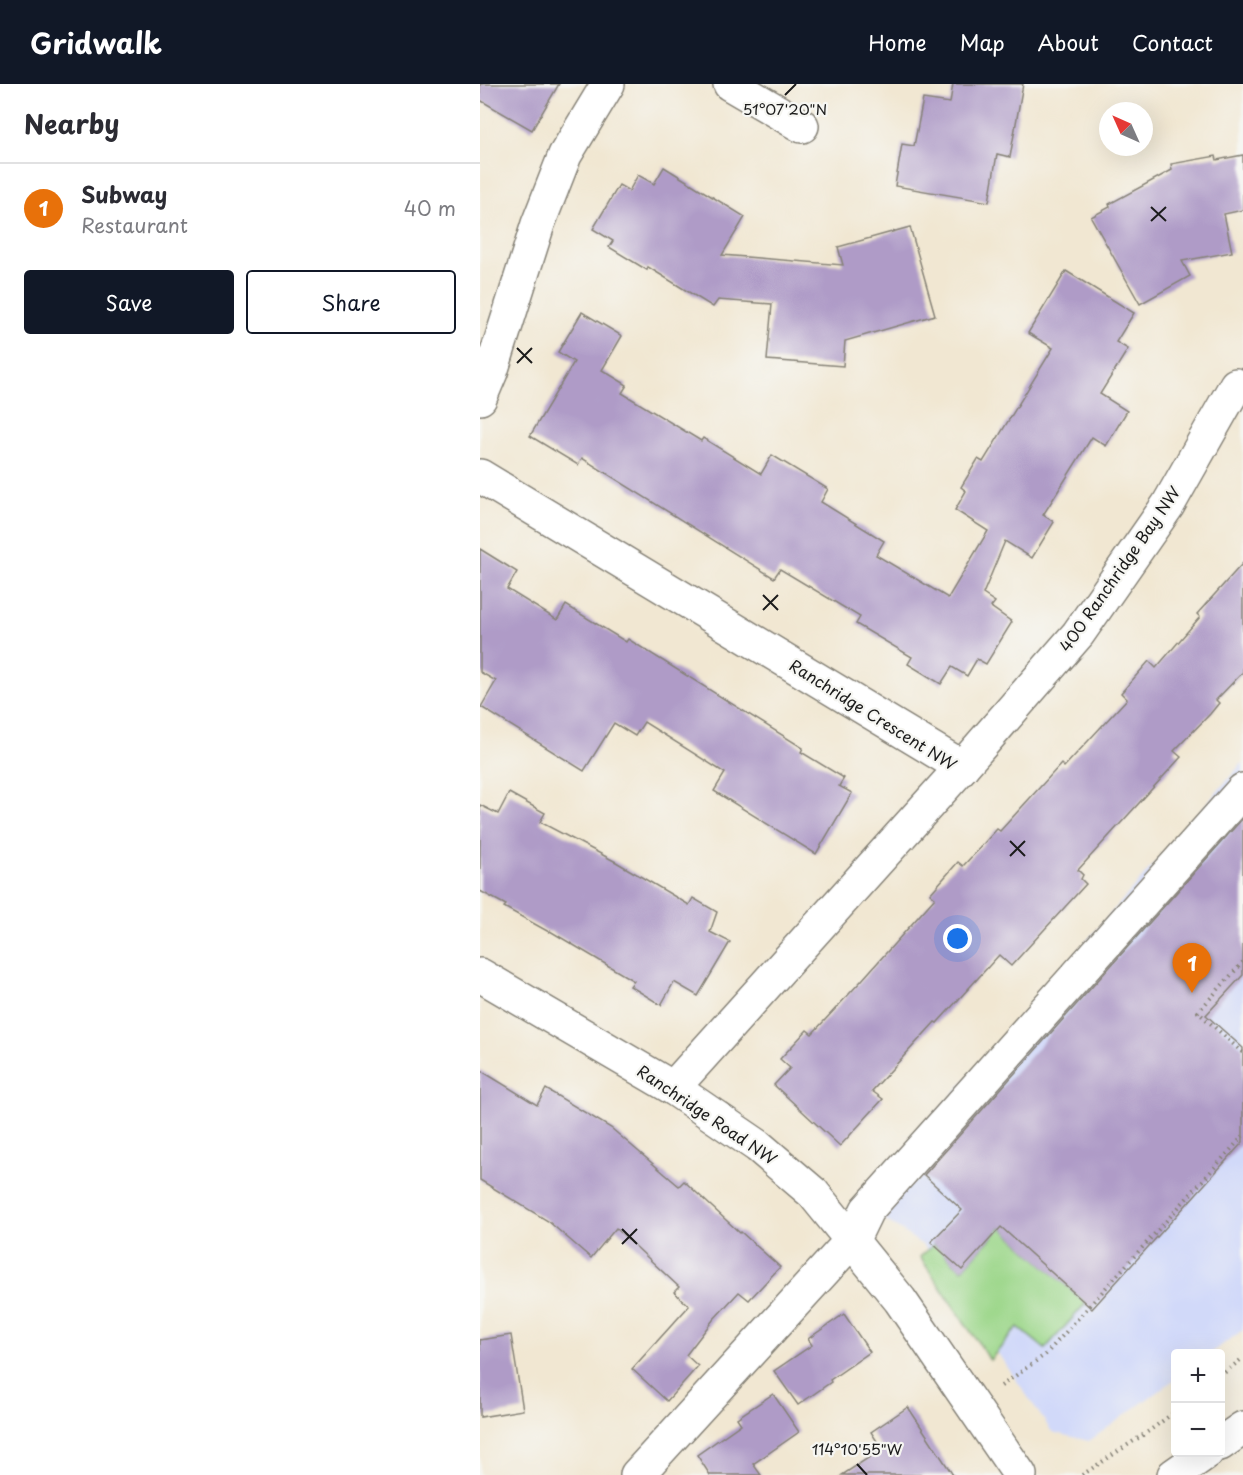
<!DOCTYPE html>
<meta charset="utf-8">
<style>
:root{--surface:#fff;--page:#f2f2f3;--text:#2b2b33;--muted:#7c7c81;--line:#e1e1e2;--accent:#111827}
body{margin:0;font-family:"Playpen Sans",sans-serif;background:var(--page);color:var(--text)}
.controls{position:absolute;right:18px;bottom:18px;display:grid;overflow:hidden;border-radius:6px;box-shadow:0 6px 24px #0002}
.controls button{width:54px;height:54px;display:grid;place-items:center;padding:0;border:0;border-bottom:2px solid var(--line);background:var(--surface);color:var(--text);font:30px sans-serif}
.compass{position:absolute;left:619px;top:18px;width:54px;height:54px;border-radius:50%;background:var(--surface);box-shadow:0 6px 24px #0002;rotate:315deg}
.you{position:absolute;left:478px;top:855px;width:21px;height:21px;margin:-15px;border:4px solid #fff;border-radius:50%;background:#1a73e8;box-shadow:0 0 0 9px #1a73e833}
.badge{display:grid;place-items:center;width:39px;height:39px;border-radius:50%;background:var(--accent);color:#fff;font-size:20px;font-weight:700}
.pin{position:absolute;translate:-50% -50px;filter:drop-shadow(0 2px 3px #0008)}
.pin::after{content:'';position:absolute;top:32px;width:21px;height:18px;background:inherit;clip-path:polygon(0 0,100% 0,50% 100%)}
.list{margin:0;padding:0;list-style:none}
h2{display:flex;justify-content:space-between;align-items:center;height:78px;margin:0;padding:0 24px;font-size:26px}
h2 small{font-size:20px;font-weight:400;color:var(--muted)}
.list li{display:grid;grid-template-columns:39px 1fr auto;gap:18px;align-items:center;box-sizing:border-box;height:90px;padding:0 24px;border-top:2px solid var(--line)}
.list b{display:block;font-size:22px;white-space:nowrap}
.list p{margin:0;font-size:20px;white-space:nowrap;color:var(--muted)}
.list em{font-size:20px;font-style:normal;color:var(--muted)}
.actions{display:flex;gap:12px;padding:18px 24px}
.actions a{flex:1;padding:14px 0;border:2px solid var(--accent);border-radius:6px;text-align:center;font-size:21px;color:var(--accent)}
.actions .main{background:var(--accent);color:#fff}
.map{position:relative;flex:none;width:763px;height:1391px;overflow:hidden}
header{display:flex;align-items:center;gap:36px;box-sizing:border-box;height:84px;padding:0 30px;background:var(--accent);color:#fff}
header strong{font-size:28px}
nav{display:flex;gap:33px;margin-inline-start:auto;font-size:21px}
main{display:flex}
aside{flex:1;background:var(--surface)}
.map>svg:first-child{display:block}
</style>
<header>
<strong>Gridwalk</strong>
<nav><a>Home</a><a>Map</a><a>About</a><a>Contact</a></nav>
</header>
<main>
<aside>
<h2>Nearby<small></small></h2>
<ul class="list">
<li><span class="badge" style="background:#e8710a">1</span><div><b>Subway</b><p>Restaurant</p></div><em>40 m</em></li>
</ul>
<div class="actions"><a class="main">Save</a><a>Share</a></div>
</aside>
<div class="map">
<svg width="763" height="1391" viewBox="0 0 763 1391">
<rect width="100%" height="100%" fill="#f6f6f2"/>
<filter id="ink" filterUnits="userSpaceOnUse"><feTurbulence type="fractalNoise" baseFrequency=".0167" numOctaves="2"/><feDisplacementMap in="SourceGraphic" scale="12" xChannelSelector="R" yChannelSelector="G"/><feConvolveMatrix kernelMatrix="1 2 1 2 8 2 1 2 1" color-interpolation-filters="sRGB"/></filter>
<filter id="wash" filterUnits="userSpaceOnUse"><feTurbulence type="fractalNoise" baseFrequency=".008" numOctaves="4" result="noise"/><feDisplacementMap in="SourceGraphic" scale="24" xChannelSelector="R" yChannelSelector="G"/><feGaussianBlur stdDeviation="1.35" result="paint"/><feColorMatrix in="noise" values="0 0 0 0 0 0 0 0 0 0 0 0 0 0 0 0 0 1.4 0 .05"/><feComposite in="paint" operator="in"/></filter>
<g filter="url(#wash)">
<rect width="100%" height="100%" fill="#f1e7d2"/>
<polygon fill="#d1d9f9" points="763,678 763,1246 731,1269 696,1270 695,1295 609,1357 572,1348 444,1162 379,1118"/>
<polygon fill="#9dd78b" stroke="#5c7a54" stroke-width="1.5" points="521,1143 606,1219 565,1265 538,1243 510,1276 440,1173 454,1160 482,1186"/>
<g id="blocks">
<g fill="#af9bc7">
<polygon points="0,0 79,0 52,46 0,16"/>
<polygon points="473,0 543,0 530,73 517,70 509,118 415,102 422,60 434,62 443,15 470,19"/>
<polygon points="763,71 763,126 744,130 752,168 702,177 710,192 660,220 611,133 630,123 629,120 692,86 691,80 736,72 737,76"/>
<polygon points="184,83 265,133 242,171 363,181 358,163 430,143 455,231 365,257 363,282 287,276 292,220 238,216 233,223 168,183 167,186 129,163 133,157 113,145 139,101 149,107 158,91 174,100"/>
<polygon points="586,187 654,229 636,258 648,265 620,310 647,327 626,362 612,353 563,431 574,438 552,474 525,457 503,510 515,518 511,523 532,538 506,580 497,575 487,592 472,583 461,600 428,580 432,573 376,540 380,533 300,485 294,494 102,374 98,381 50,352 94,278 78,268 102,228 142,252 122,286 147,301 142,309 221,357 223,354 281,390 292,371 348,405 341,418 404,457 396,471 468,514 508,447 475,426 486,407 481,403 498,375 503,378 573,264 548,249"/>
<polygon points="0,465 37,488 27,505 77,536 86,521 146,558 148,555 323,664 321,668 364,694 359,702 372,709 336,770 234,707 245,689 164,638 155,652 134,639 104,687 1,623 16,597 0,588"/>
<polygon points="763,479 763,588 736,616 739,619 730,630 694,667 701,673 598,786 603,791 601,795 606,800 531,882 519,871 457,939 455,938 392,1007 403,1015 360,1062 294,1001 310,984 300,975 327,946 332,950 382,896 455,814 450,810 478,778 483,782 517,745 520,747 581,680 584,683 647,615 641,609 669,577 676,584 720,533 717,530"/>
<polygon points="29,709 65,729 60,738 136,778 209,821 213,814 237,828 230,848 250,858 218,912 194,898 181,921 150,902 154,897 70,847 69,848 24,823 26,821 0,807 0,721 18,730"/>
<polygon points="763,734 763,891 726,931 763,964 763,1058 612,1225 521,1143 482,1186 451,1158 482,1126 444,1091"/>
<polygon points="0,986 57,1021 66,1005 131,1044 199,1102 204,1097 260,1149 261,1148 300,1183 269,1216 259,1208 233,1236 206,1271 218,1282 187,1317 152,1285 209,1222 194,1208 199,1203 136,1144 111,1174 68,1137 0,1096"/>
<polygon points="364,1230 390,1268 350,1296 351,1298 318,1321 294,1287 332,1261 328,1255"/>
<polygon points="31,1251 43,1326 0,1333 0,1256"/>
<polygon points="293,1310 319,1348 273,1380 281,1391 230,1391 217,1371 261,1340 257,1334"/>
<polygon points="428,1323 473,1391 362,1391 402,1365 391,1348"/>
</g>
</g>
</g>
<g filter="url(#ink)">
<use href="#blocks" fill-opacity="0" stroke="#868277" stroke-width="1.5"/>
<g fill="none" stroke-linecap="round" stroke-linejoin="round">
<g stroke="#868277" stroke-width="36">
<g id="minor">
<polyline points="250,0 322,42"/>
<polyline points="0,314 11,288 58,140 85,71 128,0"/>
<polyline points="0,392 482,683 193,1004"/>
<polyline points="482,683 598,550 688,421 756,301"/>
<polyline points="0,891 193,1004 278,1062 333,1109 420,1216 540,1391"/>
<polyline points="740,1360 763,1344"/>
<polyline points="157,1391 373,1155 387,1126 763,706"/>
<polyline points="694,1391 727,1368"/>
</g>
</g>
<g stroke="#868277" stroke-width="4" stroke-dasharray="1.5 4.5" stroke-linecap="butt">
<polyline points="763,878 718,928 763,969"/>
<polyline points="740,1292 763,1274"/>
<polyline points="521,1302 566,1270 763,1052"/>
<polyline points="602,1391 669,1347 696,1327"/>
</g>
<use href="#minor" stroke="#fff" stroke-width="33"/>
</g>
</g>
<path fill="none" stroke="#1c1c1c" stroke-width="2" d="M305,11l11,-11M671,123l15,14M671,137l15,-14M37,264l15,15M37,279l15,-15M283,511l15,15M283,526l15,-15M530,757l15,15M530,772l15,-15M142,1145l15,15M142,1160l15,-15M377,1380l10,11"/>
<g text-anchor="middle" stroke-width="4.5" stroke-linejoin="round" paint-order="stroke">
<g font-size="16" fill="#1c1c1c" stroke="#f6f6f2">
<text transform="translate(640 485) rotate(-55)" y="6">400 Ranchridge Bay NW</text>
<text transform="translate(393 631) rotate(32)" y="6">Ranchridge Crescent NW</text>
<text transform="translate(227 1031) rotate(34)" y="6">Ranchridge Road NW</text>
</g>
</g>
<g font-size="15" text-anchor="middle" fill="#1c1c1c" stroke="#f6f6f2" stroke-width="4.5" stroke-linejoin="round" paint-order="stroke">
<text x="305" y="31">51°07'20"N</text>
<text x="377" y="1371">114°10'55"W</text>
</g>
</svg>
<div class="controls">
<button>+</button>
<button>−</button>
</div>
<svg class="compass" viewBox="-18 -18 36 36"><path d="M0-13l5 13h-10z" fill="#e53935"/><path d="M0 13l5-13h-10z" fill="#7c7c81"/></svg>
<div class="you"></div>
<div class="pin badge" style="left:712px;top:909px;background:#e8710a">1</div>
</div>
</main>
